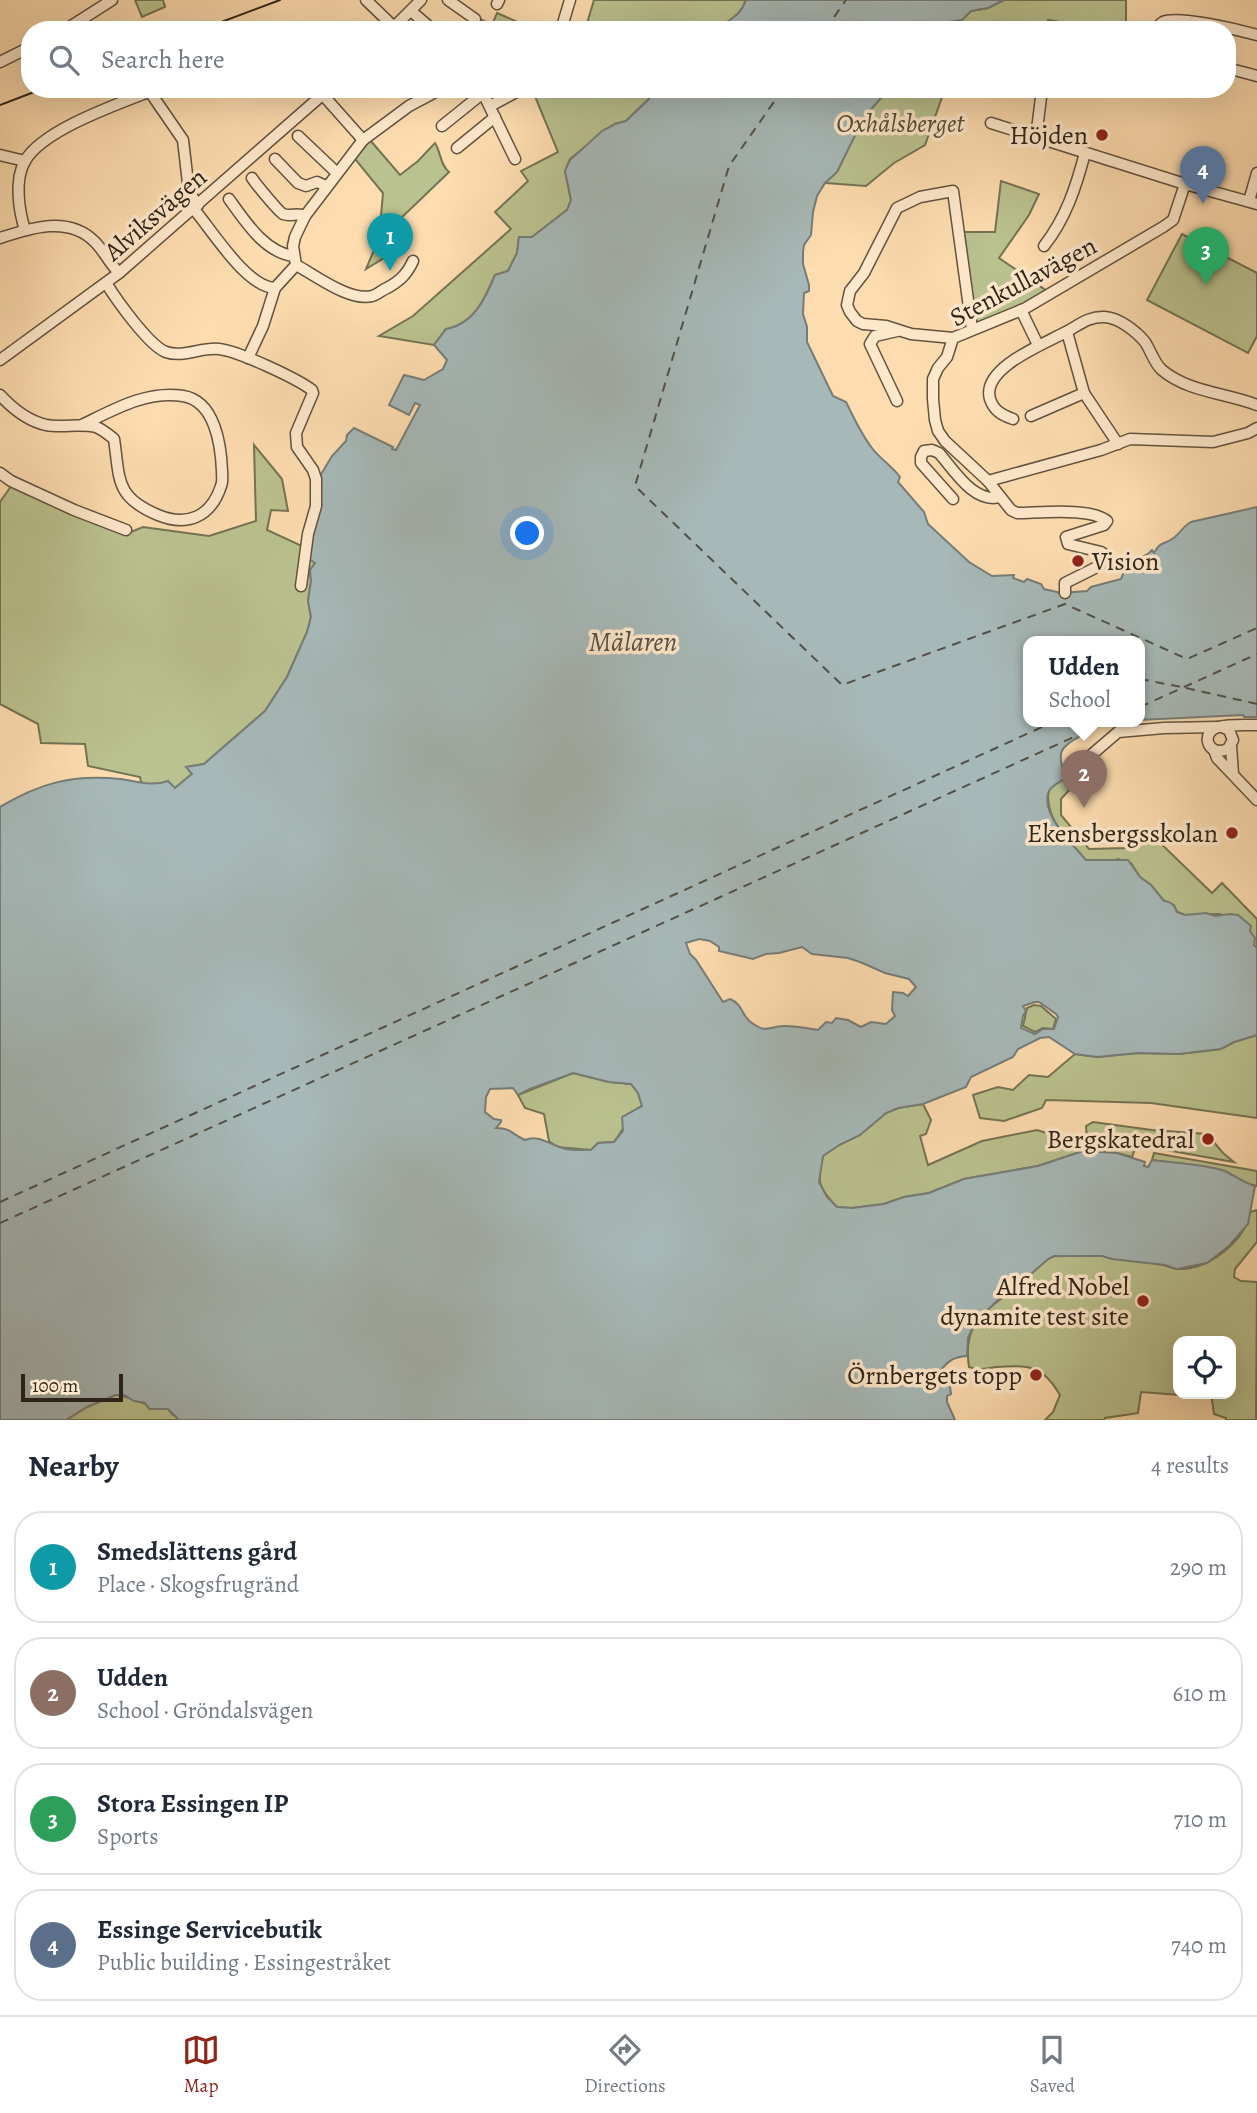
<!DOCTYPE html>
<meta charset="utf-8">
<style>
:root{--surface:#fff;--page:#f6f6f7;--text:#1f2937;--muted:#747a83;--line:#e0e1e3;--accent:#8f2418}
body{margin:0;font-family:Alegreya,serif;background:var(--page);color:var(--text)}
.controls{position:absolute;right:21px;bottom:21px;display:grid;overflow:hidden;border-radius:14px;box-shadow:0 7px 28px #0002}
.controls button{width:63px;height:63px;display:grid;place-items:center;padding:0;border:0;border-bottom:2px solid var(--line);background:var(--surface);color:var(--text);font:35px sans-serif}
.scale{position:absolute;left:21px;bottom:18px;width:102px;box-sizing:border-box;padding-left:7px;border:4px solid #2e2419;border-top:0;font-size:19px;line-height:24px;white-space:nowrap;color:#2e2419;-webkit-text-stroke:5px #fee8cb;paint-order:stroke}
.you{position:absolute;left:528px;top:534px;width:24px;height:24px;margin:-18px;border:5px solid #fff;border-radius:50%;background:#1a73e8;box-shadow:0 0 0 10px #1a73e833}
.badge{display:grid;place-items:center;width:46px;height:46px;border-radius:50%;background:var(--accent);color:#fff;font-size:23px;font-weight:700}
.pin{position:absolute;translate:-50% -58px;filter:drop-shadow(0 2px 4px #0008)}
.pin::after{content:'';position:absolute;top:37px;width:24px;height:21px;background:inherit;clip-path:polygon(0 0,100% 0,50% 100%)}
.popup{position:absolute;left:1023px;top:636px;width:122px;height:91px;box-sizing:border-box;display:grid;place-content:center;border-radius:14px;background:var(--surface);filter:drop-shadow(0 2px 5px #0005);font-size:23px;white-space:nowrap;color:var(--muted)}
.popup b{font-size:26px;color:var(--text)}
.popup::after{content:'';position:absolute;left:50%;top:100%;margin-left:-14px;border:14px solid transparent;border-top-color:var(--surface)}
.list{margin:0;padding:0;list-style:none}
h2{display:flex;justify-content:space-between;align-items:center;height:91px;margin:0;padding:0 28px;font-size:30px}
h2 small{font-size:23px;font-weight:400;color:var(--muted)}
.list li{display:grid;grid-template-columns:46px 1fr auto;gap:21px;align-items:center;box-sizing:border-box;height:112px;margin:0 14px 14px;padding:0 14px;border:2px solid var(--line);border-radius:28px}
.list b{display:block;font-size:26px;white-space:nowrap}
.list p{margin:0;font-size:23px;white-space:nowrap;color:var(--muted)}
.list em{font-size:23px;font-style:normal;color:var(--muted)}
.icon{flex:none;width:38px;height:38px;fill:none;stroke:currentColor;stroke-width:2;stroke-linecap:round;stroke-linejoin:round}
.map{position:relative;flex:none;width:1257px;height:1420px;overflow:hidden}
.search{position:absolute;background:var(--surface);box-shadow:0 7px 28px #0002;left:21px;right:21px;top:21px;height:77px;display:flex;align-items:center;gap:18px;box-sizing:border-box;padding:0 24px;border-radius:28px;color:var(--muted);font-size:26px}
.sheet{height:595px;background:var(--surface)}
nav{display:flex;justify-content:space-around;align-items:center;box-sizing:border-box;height:98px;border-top:2px solid var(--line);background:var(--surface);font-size:19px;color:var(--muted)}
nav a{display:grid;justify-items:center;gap:4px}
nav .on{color:var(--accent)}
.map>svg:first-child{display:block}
</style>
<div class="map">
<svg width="1257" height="1420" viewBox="0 0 1257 1420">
<rect width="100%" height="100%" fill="#fddcaf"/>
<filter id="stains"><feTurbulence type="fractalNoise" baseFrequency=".00286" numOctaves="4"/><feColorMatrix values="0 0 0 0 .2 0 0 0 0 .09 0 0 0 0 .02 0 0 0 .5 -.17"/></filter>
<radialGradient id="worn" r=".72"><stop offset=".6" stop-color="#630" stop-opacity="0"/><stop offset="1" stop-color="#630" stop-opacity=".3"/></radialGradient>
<g fill="#bac28f" stroke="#747354" stroke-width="2">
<polygon points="135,0 163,0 165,7 142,17"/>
<path d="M594,0h152c-8,21 -17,16 -25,30h-136z"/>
<polygon points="1004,0 1126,0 1126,27 1105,28 1105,30 1073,30 1073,24 1048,20 1046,30 939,30 943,23 962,20 971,11 988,8"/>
<polygon points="497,13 520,23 517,30 470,30 480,19 492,25"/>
<path d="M532,89h139l-18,6 -27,26 -11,3 -45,35 -5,12 6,29 -4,10 -35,27h-13l-2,16 -9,18 -13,4c-10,24 -21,49 -49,54l-12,16 -55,-9 34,-20 98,-87 -16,-17 33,-31 -7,-10 37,-19z"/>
<polygon points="889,89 945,89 925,145 894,163 866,186 825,183 837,172 864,117"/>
<path d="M370,140l30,35 18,-14 17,-18c6,9 5,22 14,29l-50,48 6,25 -39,24 13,-31 4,-45 -28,-34z"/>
<polygon points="1001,181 1039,194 1029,215 999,258 1047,291 1017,308 976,323 963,232 995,232"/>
<polygon points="1182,234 1257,273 1257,336 1248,353 1147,300"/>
<polygon points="254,445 282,479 288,511 271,510 267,530 302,546 315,563 310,570 311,581 308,601 311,617 307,632 287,677 265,711 204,764 187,767 192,774 175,788 161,784 144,784 141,782 140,777 88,766 85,744 41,743 38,724 0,704 0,502 12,485 126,534 143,527 209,536 256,521"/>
<path d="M1066,777l8,8 -13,14v16l28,34 39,-1 11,-10 4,1 7,-6 62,60 10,-10 35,36v29l-37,-34 -35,1 -8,-3 -3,-7 -10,-4 -13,-16 -11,-8 -9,-14 -13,-4 -7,2 -25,-1c-18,-21 -43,-42 -37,-71z"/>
<polygon points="1034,1005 1041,1006 1056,1019 1053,1029 1043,1028 1035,1032 1023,1026 1027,1008"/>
<polygon points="1257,1035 1257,1118 1151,1103 1046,1100 1042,1108 1004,1121 980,1118 973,1095 998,1087 1013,1090 1029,1075 1048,1077 1075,1054 1097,1057 1138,1053 1179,1054 1221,1049 1234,1042"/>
<path d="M573,1073l36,9 22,2 7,9 4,13c-12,6 -19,25 -28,36l-16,1 -7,7 -34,-3 -8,-6 -5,-27 -19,-6 -7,-13z"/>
<path d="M923,1104l8,16 -5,14 -6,2 8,29 54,-24 55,-11 28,9h22l-1,-13 7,-4 59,8 55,4 16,19 11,9 -119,-21 -27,-2 1,7h24l22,3 -3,8 -15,-4 -34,-2 -45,15 -74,13 -35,14 -25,4 -20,7 -32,4 -15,-1c-18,-18 -21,-26 -14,-51l16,-11 21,-10 26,-22 12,-5z"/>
<polygon points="1154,1153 1257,1171 1257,1186 1245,1183 1226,1172 1152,1160"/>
<path d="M1257,1210v32l-22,27 -1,8 7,4 16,1 -1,138h-30v-2l-12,-4 -3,-20h20v-53h-53v53l2,1 -39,-3 -3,21 -33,5 -1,2h-59l8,-8 7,-17c-17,-29 -30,-31 -63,-28 -10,1 -18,4 -28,0 -7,-45 16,-55 46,-79 11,-10 22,-20 33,-29l6,-3c16,1 35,-3 50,0 19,4 39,5 59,9 5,1 10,4 15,4 31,1 67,-28 72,-57z"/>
<path d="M115,1395c17,0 35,15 53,14l5,6 13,5h-120l21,-13z"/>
</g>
<g fill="#a6b8b7" stroke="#767d78" stroke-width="2" fill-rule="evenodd">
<path d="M746,0h258l-16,8 -17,3 -9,9 -19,3 -4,7h-218c7,-14 17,-9 25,-30z"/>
<path d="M671,89h218l-25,28 -27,55 -12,11 -8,13 -4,16 -2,23 -7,10 -1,7v12l6,21v6l-5,2 -1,21 4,13v15l26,54 13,6c8,16 15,32 26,46 8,11 20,18 28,29l-2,5 26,30 4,12 41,38 23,14 22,-1 -1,3 11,4 3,-3 14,5 3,5 17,4 26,-2 4,-4 30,-8 6,-14 21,-11 4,-4 2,3c8,-13 8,-7 18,-14 8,-5 10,-12 19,-17l66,-15v210h-13l-1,-2 -103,5v-78h-112v80h85c-14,3 -15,3 -26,10 -22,14 -34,15 -21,45 -5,5 -14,8 -17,14 -10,22 24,54 37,69h42l12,17 11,8 13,16c8,1 10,4 13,11l8,3 21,-2 9,3 15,-2 8,1 13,11 -1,5 5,7 -1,7 3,3v87l-23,7 -13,7 -42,5 -41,-1 -41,4 -22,-3 -26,-17 -9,1 -22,11 -5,8 -42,20 -5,10 -43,17 -25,4 -12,5 -26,22 -21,10 -16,11 -4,26 8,15 10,10 15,1 32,-4 20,-7 25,-4 35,-14 74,-13 45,-15 34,2 28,9 -1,4 4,1 4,-7c22,3 52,4 73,11 10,5 19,12 30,15l-7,38 -19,22 -22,17 -30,6 -12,-4 -53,-6 -10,-3h-48l-6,3 -34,30 -11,6 -27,26 -8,17 -1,18c-13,1 -18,4 -26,14v8l9,8 1,8 -4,2v6l8,18h-776l-11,-11h-19l-4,-6 -11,-2 -10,-6h-9l-28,12 -21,13h-66v-613c40,-24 73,-33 120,-28 16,2 31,8 48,2l7,7 17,-14 -6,-7 18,-3 61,-53 22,-34 20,-45 4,-15 -3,-16 3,-20 -1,-11 5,-7 -6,-4 11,-83 12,-20 14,-15 1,-6 7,-7 39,19 -1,2 4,1 24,-45 -5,-2 -6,12 -20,-10 15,-30 20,5 19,-11 4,-9 -13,-15 12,-16c28,-5 39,-30 49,-54l13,-4 9,-18 2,-16h13l35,-27 4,-10 -6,-29 5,-11 32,-29 13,-7 11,-3 27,-26zM699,939l11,2 9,6v4l34,8 13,-5 13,-1 23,-6 10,7 36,4 12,4 25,11 24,6 7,8 -8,9 -5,-3 -10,-1 -1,18 3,6 -9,8 -15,-2 -10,5 -13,-7 -12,-2 -4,5 -6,-1 -8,8c-11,-2 -23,-4 -34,-4 -15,0 -17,8 -32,-3 -11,-7 -8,-18 -22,-24l-7,3 -27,-42 -6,-6 -4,-11zM1035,1002h4l17,12 2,3 -4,12h-11l-8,5 -14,-6 2,-12 3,-5 -3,-5zM573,1073l36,9 22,2 7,9 4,13 -20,11 1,14 -9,11 -16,1 -7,7c-11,0 -24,1 -34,-4 -11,-4 -20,-11 -32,-6 -14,-6 -13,-12 -29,-12l5,-6v-2l-7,-1 -9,-7 1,-15 4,-8 23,-1 5,7 12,-6z"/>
</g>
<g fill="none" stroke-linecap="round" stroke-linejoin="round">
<g stroke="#525048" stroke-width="2" stroke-dasharray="9 7" stroke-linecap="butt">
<polyline points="825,30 846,0"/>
<polyline points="783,89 729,166 635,486 842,685 1065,604 1187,659 1257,628"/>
<polyline points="1140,682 1146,680 1181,687"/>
<polyline points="1186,688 1257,704"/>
<polyline points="1140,707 1257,654"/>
<polyline points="0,1202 1053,722"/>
<polyline points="0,1223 1107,722"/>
</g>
<g stroke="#62523e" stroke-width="13">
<g id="minor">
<polyline points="366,0 394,27"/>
<polyline points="448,0 475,19"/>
<polyline points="497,4 499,0"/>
<polyline points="411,11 433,30"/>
<polyline points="65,30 112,0"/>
<polyline points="391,30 421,0"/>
<polyline points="561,30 570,0"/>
<path d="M1155,30c1,-1 6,-8 8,-8 15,-7 76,8 94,13"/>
<polyline points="0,62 30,47"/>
<polyline points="1227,68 1257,76"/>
<polyline points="481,89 515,159"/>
<polyline points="150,92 183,140 189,192 198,205"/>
<polyline points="323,95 363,140"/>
<polyline points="490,106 522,89"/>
<polyline points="991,123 1185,184 1257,204"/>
<polyline points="442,126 483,93"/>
<polyline points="298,136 337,173"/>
<polyline points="1036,138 1042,89"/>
<polyline points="457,148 495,117"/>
<polyline points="0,155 25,161"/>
<polyline points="275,159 298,183 306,186 317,182 326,186"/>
<path d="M252,178c3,5 27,34 31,36 8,3 14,-2 22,2"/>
<polyline points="1185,184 1173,220 1163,227 1024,309 953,338 947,357 938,368 933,379 933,399 935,420 938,431 945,441 988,481 1101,450 1130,439 1213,442 1248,433 1257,428"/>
<path d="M229,199c16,22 36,54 65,57"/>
<polyline points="1249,201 1257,173"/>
<path d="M193,208c19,22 53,79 82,80"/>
<path d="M25,230c-6,-19 -11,-50 0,-69 18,-32 96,-58 131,-72"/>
<path d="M0,238c30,-10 69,-23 95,4 9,9 15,22 24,31"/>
<path d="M1044,246c22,-28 32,-59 41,-93"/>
<path d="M296,265c19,10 54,37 76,31 5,-1 10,-6 15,-8 13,-7 20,-14 26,-27"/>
<path d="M106,283c10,16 43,63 60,69 17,6 35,-5 53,-3 19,2 77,29 93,41l1,3 -17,40 1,14 16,23 3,9v27l-8,28 -7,52"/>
<polyline points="1021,310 1038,345"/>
<polyline points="897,331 875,336 870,344 897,401"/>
<polyline points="1067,332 1084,393 1118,444"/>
<polyline points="953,338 911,334 886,326 863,324 857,321 850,312 847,305 850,291 864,273 897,208 920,197 953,191 972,329"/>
<polyline points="248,358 263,326 275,288 296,265 293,246 295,237 305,216 363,140 409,106 441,89"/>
<polyline points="0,360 119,273 329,89"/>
<path d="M0,395c12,13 28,26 46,30 17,3 34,-2 50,2 6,2 13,8 18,12 6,41 1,58 44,76 29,12 53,2 63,-29 2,-4 1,-11 1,-15 -1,-26 -7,-70 -39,-75 -36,-6 -70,14 -101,29"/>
<polyline points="1031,416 1084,393"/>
<path d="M1013,419c-11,-4 -19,-8 -23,-20 -9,-31 54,-55 76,-67 13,-7 23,-16 39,-15 14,1 31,14 40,25 6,9 9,21 17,28 26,22 64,23 95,35"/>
<polyline points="0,473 11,481 74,510 126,530"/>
<path d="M988,481l23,29 6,3c22,0 74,-6 90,8l-3,4 -38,12 2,7 33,8 4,3 1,4 -9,8 -32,16v10"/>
<path d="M953,499l-32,-36v-6l3,-6 8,-1 7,3c15,17 35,51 61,44"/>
<path d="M1222,727l7,3 4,10 -5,9c-21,9 -28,-17 -10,-22 12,-3 27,-2 39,-2"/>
<polyline points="1231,746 1233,774"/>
<polyline points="1214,750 1217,758 1257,800"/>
<polyline points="1083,762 1118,732 1164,728 1218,727"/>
</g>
</g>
<use href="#minor" stroke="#fee8cb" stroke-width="10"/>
<g stroke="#2e2419" stroke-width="2">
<polyline points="200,30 280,0"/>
<polyline points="0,105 42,89"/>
</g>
</g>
<g fill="#8f2418" stroke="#fee8cb" stroke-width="2.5">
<circle cx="1102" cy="135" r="7"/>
<circle cx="1078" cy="561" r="7"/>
<circle cx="1232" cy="833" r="7"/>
<circle cx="1208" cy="1139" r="7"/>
<circle cx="1143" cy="1301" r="7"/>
<circle cx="1036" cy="1375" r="7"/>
</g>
<g text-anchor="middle" stroke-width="7" stroke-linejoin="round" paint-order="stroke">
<g font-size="26" font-style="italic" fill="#514c36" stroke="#fee8cb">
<text x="900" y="132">Oxhålsberget</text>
</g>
<g font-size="26" fill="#2e2419" stroke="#fee8cb" text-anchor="end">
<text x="1088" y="144">Höjden</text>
<text x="1092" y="570" text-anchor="start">Vision</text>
<text x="1218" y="842">Ekensbergsskolan</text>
<text x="1194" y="1148">Bergskatedral</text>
<text x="1129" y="1295">Alfred Nobel<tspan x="1129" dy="30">dynamite test site</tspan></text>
<text x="1022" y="1384">Örnbergets topp</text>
</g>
<g font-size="26" fill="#2e2419" stroke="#fee8cb">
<text transform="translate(155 214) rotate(-41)" y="9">Alviksvägen</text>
<text transform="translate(1023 281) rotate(-28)" y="9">Stenkullavägen</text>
</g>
<g font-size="28" font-style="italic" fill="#525048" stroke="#fee8cb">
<text x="633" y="651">Mälaren</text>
</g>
</g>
<rect width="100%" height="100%" filter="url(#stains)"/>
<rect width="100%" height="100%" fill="url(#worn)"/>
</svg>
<div class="controls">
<button><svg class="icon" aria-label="locate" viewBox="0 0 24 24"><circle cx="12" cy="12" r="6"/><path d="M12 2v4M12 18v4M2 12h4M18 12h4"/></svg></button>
</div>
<div class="scale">100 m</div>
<div class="you"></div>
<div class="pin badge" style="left:390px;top:271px;background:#0f9aa8">1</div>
<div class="pin badge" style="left:1084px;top:808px;background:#8d6e63">2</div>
<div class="popup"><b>Udden</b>School</div>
<div class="pin badge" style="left:1206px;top:285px;background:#2e9e5b">3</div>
<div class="pin badge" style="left:1203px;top:204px;background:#5c6f8a">4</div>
<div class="search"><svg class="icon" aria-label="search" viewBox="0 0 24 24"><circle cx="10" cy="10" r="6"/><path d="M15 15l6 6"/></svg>Search here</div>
</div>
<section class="sheet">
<h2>Nearby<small>4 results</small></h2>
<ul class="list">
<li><span class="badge" style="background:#0f9aa8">1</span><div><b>Smedslättens gård</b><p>Place · Skogsfrugränd</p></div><em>290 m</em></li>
<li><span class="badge" style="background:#8d6e63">2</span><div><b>Udden</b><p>School · Gröndalsvägen</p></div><em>610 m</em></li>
<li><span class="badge" style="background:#2e9e5b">3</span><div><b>Stora Essingen IP</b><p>Sports</p></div><em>710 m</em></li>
<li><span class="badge" style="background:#5c6f8a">4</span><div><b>Essinge Servicebutik</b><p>Public building · Essingestråket</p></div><em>740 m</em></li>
</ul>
</section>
<nav>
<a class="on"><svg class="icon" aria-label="map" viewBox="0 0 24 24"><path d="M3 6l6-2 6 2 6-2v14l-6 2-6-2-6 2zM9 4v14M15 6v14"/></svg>Map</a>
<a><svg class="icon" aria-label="directions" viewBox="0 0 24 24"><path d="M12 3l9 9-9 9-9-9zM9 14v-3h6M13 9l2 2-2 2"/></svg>Directions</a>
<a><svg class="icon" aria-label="saved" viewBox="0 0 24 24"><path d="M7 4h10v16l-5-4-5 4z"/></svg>Saved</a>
</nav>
